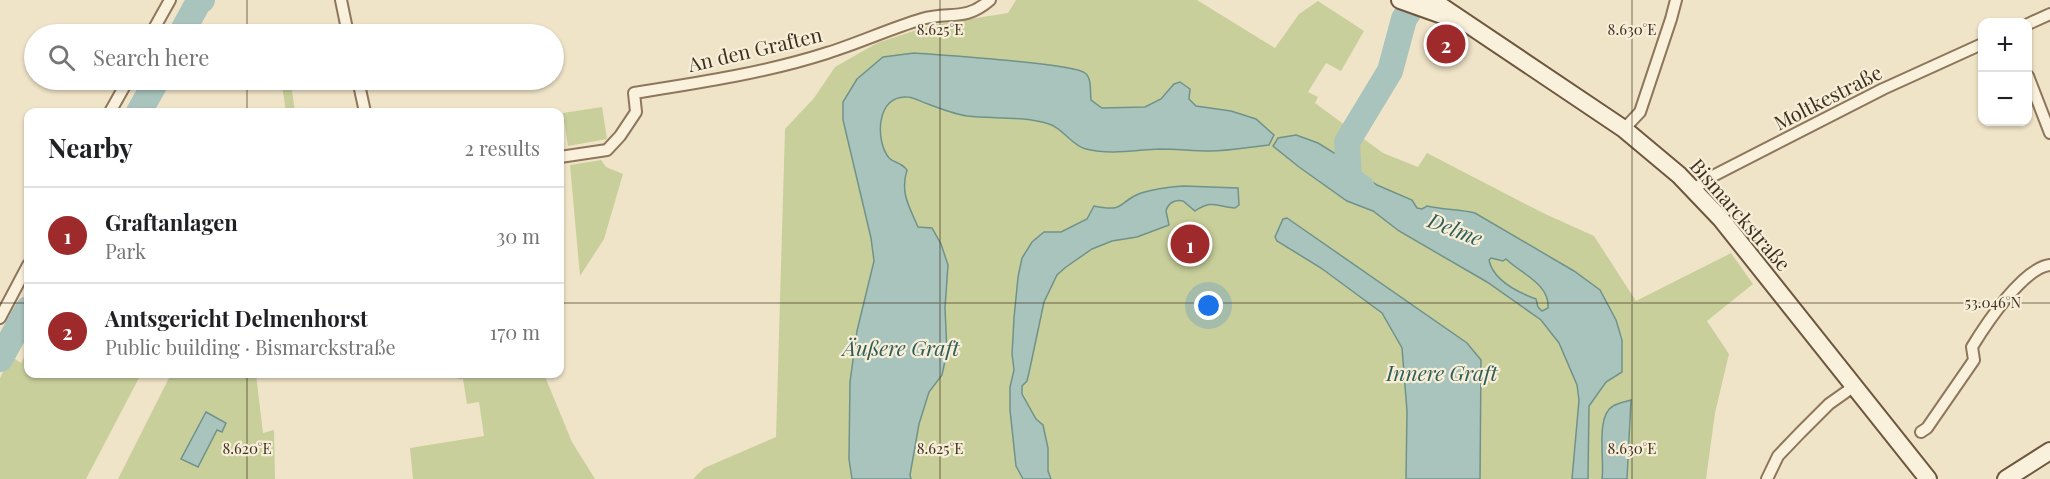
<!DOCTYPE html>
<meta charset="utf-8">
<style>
:root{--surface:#fff;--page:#f6f6f6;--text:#202124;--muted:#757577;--line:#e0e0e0;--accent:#9e2a2b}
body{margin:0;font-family:"Playfair Display",serif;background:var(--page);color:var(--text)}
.controls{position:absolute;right:18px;top:18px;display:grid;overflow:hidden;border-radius:12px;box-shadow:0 2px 4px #0004}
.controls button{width:54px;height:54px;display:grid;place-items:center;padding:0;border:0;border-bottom:2px solid var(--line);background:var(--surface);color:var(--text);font:30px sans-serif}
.you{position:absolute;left:1209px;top:306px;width:21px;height:21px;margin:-15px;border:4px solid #fff;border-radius:50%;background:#1a73e8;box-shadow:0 0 0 9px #1a73e833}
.badge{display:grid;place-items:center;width:39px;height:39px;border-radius:50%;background:var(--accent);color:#fff;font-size:20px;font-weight:700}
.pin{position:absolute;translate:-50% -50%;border:3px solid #fff;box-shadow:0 2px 6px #0006}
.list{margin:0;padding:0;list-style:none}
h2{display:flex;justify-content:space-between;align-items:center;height:78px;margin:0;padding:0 24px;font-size:26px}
h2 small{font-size:20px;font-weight:400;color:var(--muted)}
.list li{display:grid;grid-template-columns:39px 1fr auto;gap:18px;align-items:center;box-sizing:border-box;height:96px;padding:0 24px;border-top:2px solid var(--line)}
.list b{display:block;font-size:22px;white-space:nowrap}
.list p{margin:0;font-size:20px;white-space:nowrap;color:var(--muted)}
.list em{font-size:20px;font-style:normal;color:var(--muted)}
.icon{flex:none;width:33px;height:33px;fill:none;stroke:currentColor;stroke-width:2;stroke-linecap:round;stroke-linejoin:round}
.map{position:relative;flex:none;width:2050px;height:479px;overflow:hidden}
.search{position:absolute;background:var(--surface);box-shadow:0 2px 4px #0004;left:24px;top:24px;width:540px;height:66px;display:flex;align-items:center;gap:15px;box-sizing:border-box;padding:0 21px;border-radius:33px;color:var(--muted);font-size:22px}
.panel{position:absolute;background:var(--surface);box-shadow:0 2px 4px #0004;left:24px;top:108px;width:540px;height:270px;border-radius:12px}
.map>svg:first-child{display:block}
</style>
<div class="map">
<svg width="2050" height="479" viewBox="0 0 2050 479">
<rect width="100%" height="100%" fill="#f0e4c8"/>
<g fill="#c9cf9b">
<polygon points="1016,0 1197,0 1275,48 1299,14 1318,1 1364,31 1341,71 1326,63 1308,92 1318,97 1315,103 1383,153 1418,167 1427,153 1543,213 1594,236 1636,301 1731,253 1753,284 1707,321 1729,354 1715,413 1706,479 693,479 704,468 776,437 785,129 814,98 835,67 877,43 932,25 1008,13"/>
<polygon points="291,84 295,112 286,112 282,85"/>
<polygon points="602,107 607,139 568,146 563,113"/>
<polygon points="601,160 606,167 623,174 604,239 580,276 570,165"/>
<polygon points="28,349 28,374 141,374 86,479 0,479 0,378 11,356 21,363"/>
<polygon points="171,374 256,374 263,433 274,430 275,479 118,479"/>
<polygon points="457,374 544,374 572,442 595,479 413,479 410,448 484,436 479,402 467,404 463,379 458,379"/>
</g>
<g fill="#a9c4bc" stroke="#6f938a" stroke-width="1.5" fill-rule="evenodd">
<path d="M914,53c24,2 159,10 171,20 7,5 5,19 6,27l11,8 43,-1 16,-8 13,-15 6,-2 10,7 -1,10 7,7 35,5 25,8 18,16 -5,10c-20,2 -40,6 -59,6 -17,0 -34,-2 -51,-2 -23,1 -49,6 -73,0 -14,-3 -23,-21 -37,-25 -26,-8 -55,-5 -82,-8 -13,-2 -26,-7 -39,-12 -7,-2 -14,-7 -21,-7 -31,-2 -32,44 -18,61 5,5 12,4 18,12 -7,23 2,36 11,57l14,1 9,16 7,21 -3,43 2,44 -5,23 -13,17 -10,32 -9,51 1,4h-59l-3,-20 1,-77 7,-51 17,-70 -3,-23 -28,-118v-18l14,-23 26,-22z"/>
<path d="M1296,135l22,8 39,24 3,6 17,12 35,15 5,8 5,1 5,-3c17,4 32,3 48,7l99,58 26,19 16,30 6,20v32l-16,10 -17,24 -1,73h-16l7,-79 -2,-15 -18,-42 -18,-23 -54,-38 -88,-51 -26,-20 -26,-10 -48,-34 -26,-21 5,-8zM1491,258l12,3 3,-2c14,14 44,25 42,49l-6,3 -4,-4 -2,-8c-19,-7 -43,-19 -47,-39z"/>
<path d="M1183,186l55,2 1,17 -4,3c-19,-1 -22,-9 -40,3l-12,-10c-8,-2 -15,2 -17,10l3,14 -32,12 -25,4 -20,8 -26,18 -9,8 -13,27 -14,66 -3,13 -5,5v8l14,25 7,6 5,23v23l3,8h-28l-7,-13 -6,-56v-23l4,-17 -2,-16 2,-36 4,-41 4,-19 10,-16 12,-10h17l26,-13 7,-13c33,7 24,-5 47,-13 14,-4 28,-6 42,-7z"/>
<polygon points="1287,218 1467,343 1481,360 1480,479 1406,479 1407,411 1402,348 1382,313 1321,268 1277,241 1275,237 1283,219"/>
<path d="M1631,400l-4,79h-25c3,-17 -7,-63 11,-73 5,-3 12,-4 18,-6z"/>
<polygon points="206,412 226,423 222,432 217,430 198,467 181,459"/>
</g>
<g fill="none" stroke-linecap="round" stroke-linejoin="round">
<g stroke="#a9c4bc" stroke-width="26">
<polyline points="181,34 199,1 202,0"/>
<polyline points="139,112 157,80"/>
<polyline points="1362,188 1349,179 1347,142 1390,71 1404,19 1416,0"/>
<polyline points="0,359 28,309"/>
</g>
<g stroke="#8d765c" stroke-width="14">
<g id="minor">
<polyline points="341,0 348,34"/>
<polyline points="2028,24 2050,14"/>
<polyline points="151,34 170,0"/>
<polyline points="2028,76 2050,133"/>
<polyline points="358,80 365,112"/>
<polyline points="110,112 128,80"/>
<polyline points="1624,129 1640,112 1671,19 1676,0"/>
<path d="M560,157l47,-7 13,-14 16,-24 -2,-19c64,-10 131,-20 193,-40 32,-10 62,-24 95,-34 27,-8 43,3 68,-19"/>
<polyline points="1693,190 1709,178 1883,89 1982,44"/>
<polyline points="0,318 28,265"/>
<path d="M1921,432l6,-4 47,-68 -2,-13c14,-23 51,-79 78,-82"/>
<polyline points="1767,479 1778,456 1800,433 1829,404 1853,387"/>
</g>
</g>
<g stroke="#6f573f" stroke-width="20">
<g id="secondary">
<polyline points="1400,0 1445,16"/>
<polyline points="1432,0 1624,129 1679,175 1721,219 1928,479"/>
<polyline points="2006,479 2050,451"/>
</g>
</g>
<use href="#minor" stroke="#faf1dc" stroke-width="10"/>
<use href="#secondary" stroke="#faf1dc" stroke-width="16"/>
</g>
<path fill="none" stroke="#3d2e20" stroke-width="1.5" stroke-opacity="0.45" d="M247,0v34M940,0v479M1632,0v479M247,80v32M0,303h28M560,303h1490M247,374v105"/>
<g text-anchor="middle" stroke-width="4.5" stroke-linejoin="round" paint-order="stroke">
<g font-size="20" fill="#3d2e20" stroke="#f7eed8">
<text transform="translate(755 50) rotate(-13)" y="7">An den Graften</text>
<text transform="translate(1828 98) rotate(-27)" y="7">Moltkestraße</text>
<text transform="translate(1740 215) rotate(49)" y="7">Bismarckstraße</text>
</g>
<g font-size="21" font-style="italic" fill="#2f5d5a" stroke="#f7eed8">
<text transform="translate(1455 230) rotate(21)" y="7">Delme</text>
<text x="901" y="356">Äußere Graft</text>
<text x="1442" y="381">Innere Graft</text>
</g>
</g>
<g font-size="15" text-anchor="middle" fill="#3d2e20" stroke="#f7eed8" stroke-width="4.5" stroke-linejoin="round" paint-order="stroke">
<text x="940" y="35">8.625°E</text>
<text x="1632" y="35">8.630°E</text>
<text x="1993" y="308">53.046°N</text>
<text x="247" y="454">8.620°E</text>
<text x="940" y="454">8.625°E</text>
<text x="1632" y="454">8.630°E</text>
</g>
</svg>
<div class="controls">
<button>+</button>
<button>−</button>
</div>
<div class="you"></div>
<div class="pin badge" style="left:1190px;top:244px">1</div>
<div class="pin badge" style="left:1446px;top:44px">2</div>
<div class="search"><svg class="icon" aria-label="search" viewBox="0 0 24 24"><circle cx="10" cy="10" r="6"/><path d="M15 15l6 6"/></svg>Search here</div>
<section class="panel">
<h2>Nearby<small>2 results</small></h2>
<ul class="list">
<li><span class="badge">1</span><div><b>Graftanlagen</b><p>Park</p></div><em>30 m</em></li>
<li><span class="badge">2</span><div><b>Amtsgericht Delmenhorst</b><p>Public building · Bismarckstraße</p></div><em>170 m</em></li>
</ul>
</section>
</div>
